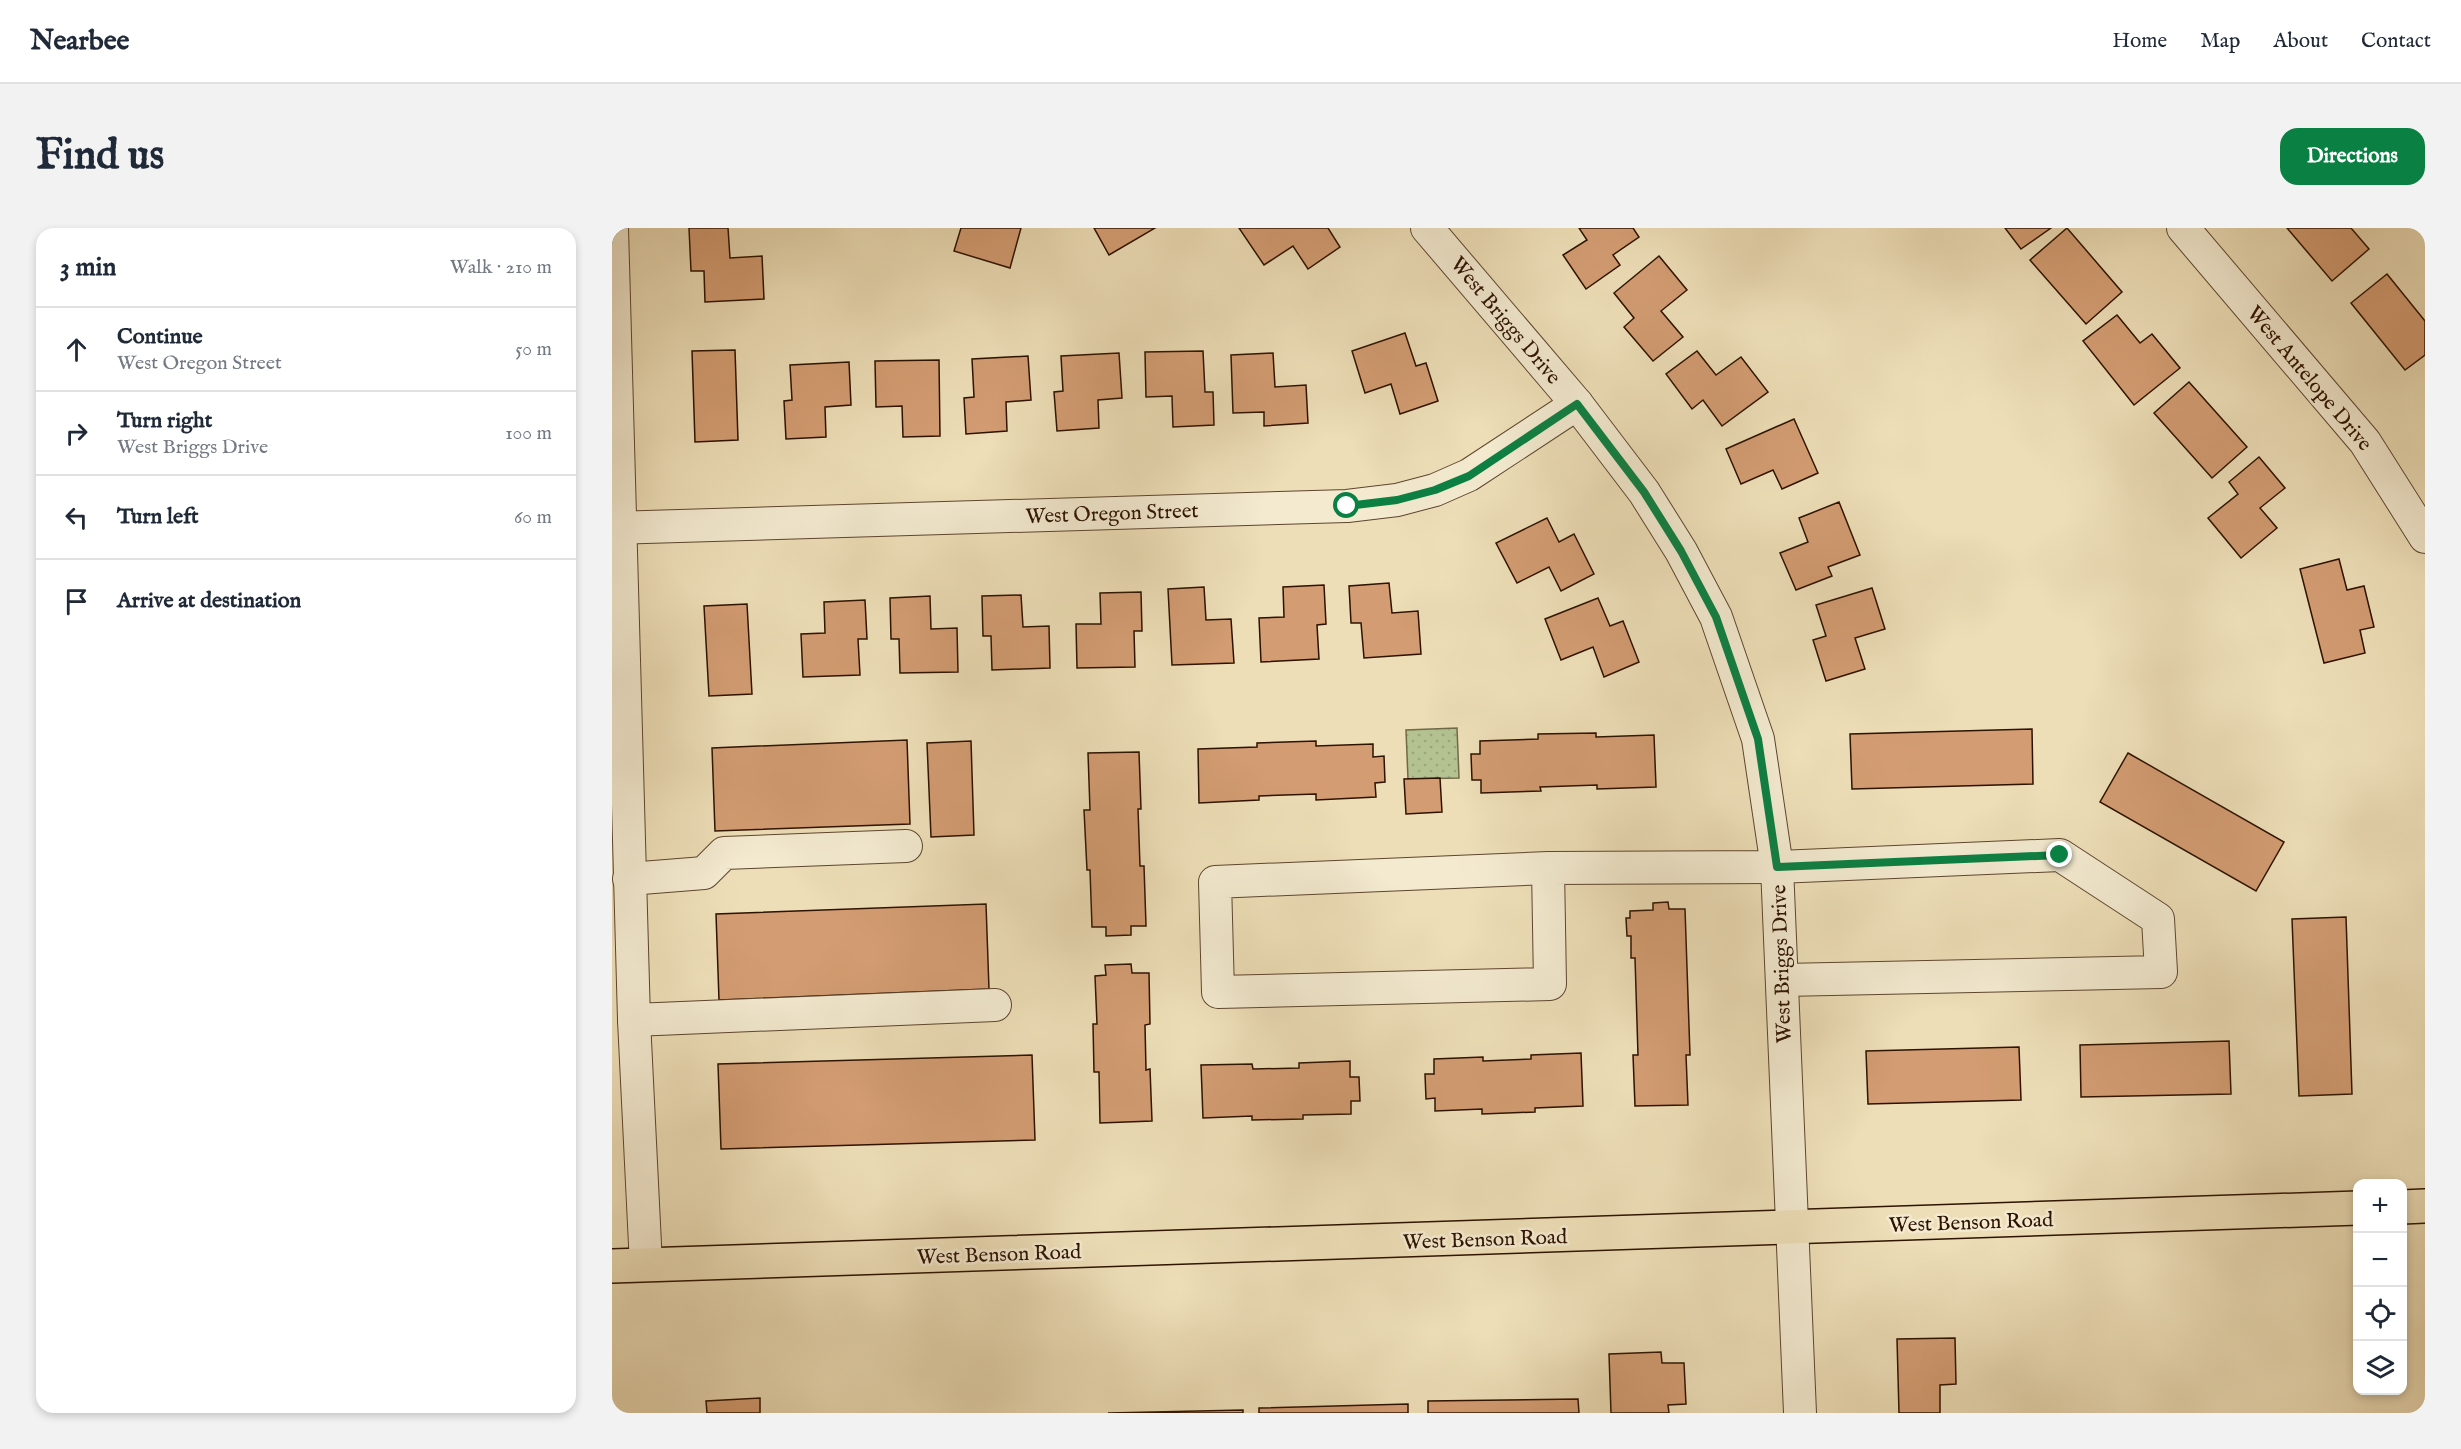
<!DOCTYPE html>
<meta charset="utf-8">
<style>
:root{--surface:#fff;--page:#f2f2f3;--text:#1f2937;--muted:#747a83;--line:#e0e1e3;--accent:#0b8043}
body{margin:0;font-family:"IM FELL English",serif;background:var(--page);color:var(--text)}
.controls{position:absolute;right:18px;bottom:18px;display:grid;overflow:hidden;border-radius:12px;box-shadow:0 3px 9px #0003}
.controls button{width:54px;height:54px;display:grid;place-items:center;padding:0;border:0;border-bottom:2px solid var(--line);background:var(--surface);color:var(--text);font:30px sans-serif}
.stop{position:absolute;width:18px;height:18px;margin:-14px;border:4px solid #0b8043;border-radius:50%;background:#fff}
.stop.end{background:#0b8043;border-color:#fff;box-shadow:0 2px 6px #0008}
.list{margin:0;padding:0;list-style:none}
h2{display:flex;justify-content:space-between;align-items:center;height:78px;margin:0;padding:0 24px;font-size:26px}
h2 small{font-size:20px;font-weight:400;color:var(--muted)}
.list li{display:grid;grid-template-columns:39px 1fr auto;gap:18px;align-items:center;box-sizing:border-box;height:84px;padding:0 24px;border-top:2px solid var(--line)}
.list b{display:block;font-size:22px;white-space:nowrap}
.list p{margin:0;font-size:20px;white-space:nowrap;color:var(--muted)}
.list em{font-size:20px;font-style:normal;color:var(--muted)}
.icon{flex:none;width:33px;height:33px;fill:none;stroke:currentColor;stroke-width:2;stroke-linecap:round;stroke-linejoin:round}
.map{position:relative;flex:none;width:1813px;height:1185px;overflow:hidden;border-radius:18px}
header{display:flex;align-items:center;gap:36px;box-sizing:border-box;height:84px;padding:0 30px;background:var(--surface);border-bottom:2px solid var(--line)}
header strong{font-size:28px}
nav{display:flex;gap:33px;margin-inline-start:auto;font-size:21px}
.intro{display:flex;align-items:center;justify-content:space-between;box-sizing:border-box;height:144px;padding:0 36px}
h1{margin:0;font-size:42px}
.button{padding:15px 27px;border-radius:18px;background:var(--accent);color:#fff;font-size:21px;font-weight:700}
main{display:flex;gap:36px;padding:0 36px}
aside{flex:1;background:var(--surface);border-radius:18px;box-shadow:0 3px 9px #0003}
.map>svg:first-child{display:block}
</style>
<header>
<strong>Nearbee</strong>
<nav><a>Home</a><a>Map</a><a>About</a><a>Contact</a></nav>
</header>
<div class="intro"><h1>Find us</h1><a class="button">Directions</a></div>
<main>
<aside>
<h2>3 min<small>Walk · 210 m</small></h2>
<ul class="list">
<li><svg class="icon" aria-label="ahead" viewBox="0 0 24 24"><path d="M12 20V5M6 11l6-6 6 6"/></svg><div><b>Continue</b><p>West Oregon Street</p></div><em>50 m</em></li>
<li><svg class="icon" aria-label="right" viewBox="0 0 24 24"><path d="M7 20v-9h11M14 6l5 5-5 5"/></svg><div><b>Turn right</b><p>West Briggs Drive</p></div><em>100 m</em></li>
<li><svg class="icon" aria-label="left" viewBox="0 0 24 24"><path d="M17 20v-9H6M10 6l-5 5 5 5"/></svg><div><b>Turn left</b></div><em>60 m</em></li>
<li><svg class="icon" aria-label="arrive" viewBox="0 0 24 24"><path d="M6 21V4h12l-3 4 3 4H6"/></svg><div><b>Arrive at destination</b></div></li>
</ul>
</aside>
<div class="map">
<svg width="1813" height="1185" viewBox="0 0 1813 1185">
<defs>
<pattern id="park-dots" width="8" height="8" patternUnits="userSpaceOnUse" patternTransform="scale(1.5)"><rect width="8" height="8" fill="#b4c291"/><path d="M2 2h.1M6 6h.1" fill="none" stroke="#9ba67b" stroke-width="1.8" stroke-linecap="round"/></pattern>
</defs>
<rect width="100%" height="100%" fill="#eddeb7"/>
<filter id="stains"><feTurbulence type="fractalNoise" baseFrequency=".00333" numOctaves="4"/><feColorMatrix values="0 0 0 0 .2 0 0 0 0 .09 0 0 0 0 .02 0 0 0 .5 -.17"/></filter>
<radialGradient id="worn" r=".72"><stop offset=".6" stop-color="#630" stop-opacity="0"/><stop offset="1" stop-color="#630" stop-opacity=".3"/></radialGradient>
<polygon fill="url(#park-dots)" stroke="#706a48" stroke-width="1.5" points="845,500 847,550 796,551 794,502"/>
<g fill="#d39c72" stroke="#2d1200" stroke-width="1.5">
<polygon points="77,0 116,0 118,30 150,28 152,71 93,74 92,43 79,43"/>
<polygon points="349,0 409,0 398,40 342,23"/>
<polygon points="482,0 543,0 497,27"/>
<polygon points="627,0 716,0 728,19 696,41 681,18 652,37"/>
<polygon points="967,0 1021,0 1027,9 1001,27 1008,37 974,61 951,27 975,12"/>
<polygon points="1393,0 1439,0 1409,21"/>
<polygon points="1455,0 1510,64 1474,96 1418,32"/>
<polygon points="1675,0 1739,0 1757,21 1720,53"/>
<polygon points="1047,28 1075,62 1049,83 1071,109 1041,133 1012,99 1022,90 1002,65"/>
<polygon points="1775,46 1813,93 1813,127 1793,142 1739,75"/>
<polygon points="1505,87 1528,115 1540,106 1568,140 1522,177 1471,113"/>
<polygon points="793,105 804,138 814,135 826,173 788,186 779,156 753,165 740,123"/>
<polygon points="123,122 126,212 83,214 80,123"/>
<polygon points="591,123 593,164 601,164 602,197 561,199 560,168 534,169 533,124"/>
<polygon points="1085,123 1104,147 1129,129 1156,164 1110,198 1091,172 1080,181 1054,146"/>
<polygon points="507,125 510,170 486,172 487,200 445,203 442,164 451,163 449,128"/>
<polygon points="661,125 663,159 694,157 696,195 652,198 652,184 621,185 619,127"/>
<polygon points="416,128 419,172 394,174 395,203 354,206 352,170 362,169 360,131"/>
<polygon points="327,132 328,208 291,209 290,178 264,179 263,133"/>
<polygon points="237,134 239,177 213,179 214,209 174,211 172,173 180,172 178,137"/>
<polygon points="1577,154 1635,219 1600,250 1542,185"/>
<polygon points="1182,191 1206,245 1170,261 1161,242 1129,256 1114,221"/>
<polygon points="1647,229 1673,260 1648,280 1665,300 1629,330 1596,290 1626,266 1617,254"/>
<polygon points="1227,274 1248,327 1216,339 1220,348 1184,362 1168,325 1196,314 1187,290"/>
<polygon points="935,290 947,314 962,306 982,346 949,363 937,339 905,355 884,315"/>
<polygon points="1727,331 1735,362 1752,358 1762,399 1748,402 1753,425 1712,435 1688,341"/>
<polygon points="777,355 780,385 806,383 809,426 752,430 749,395 739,395 737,358"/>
<polygon points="712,357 714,396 705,397 707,431 649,434 647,390 672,389 671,359"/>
<polygon points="592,359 594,392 619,391 622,435 560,437 556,361"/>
<polygon points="1260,360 1273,401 1243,410 1253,441 1214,453 1201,412 1214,408 1204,377"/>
<polygon points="529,364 530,403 522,403 523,439 465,440 464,396 489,396 488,365"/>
<polygon points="409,367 411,399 437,398 438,440 380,442 379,408 371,408 370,368"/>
<polygon points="318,368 319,401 345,400 346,444 288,445 287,411 279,411 278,370"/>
<polygon points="986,370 998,398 1011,393 1027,434 992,449 981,419 949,432 933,391"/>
<polygon points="253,372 255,411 246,411 248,447 191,449 189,406 213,405 212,374"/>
<polygon points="135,376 140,466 97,468 92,378"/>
<polygon points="1420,501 1421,556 1240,561 1238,506"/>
<polygon points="984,505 984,509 1042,507 1044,559 985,561 985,557 928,559 929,563 869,565 869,552 860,552 859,526 868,526 868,513 926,511 926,506"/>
<polygon points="295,512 298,596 103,603 100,520"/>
<polygon points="359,513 362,607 319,609 315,515"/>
<polygon points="704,513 704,518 761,516 761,529 772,528 773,554 763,555 764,569 704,572 704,566 647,568 647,572 587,575 586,521 645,519 645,515"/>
<polygon points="527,524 529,581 526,581 528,638 532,638 534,698 519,698 519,707 494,708 494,699 480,699 478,642 475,642 472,582 478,582 476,525"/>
<polygon points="1516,525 1672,614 1644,663 1488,574"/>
<polygon points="828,550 830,584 794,586 792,551"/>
<polygon points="1056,674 1057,681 1073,681 1078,827 1074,827 1076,877 1023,878 1021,827 1026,827 1023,730 1019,730 1019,708 1015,708 1014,690 1018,690 1018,683 1041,682 1041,675"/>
<polygon points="374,676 377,761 107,772 104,686"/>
<polygon points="1734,689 1740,866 1687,868 1680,691"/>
<polygon points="519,736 520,745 537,745 538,796 533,797 534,842 538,841 540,893 488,895 487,844 482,844 481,796 485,796 483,748 494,747 493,737"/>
<polygon points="1617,813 1619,866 1469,869 1468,817"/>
<polygon points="1407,819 1409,872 1256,876 1254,823"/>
<polygon points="969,825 971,878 923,880 923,884 870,886 870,881 823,883 823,870 814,871 813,846 822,846 822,831 871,829 871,833 919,831 919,827"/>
<polygon points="420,827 423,912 109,921 106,836"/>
<polygon points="738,833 738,849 747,849 748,873 739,873 739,886 691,887 691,891 640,892 640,888 591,890 589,837 640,836 641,841 687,840 687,835"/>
<polygon points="1343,1110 1344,1156 1328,1157 1328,1185 1287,1185 1285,1111"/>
<polygon points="1049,1124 1050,1135 1072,1135 1074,1176 1056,1177 1057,1185 999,1185 997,1126"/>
<polygon points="148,1170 148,1185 95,1185 94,1173"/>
<polygon points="966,1171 967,1185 816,1185 816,1173"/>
<polygon points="796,1176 796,1185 647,1185 647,1180"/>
<polygon points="631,1182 631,1185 496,1185"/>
</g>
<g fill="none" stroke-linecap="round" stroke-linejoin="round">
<g stroke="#5d452e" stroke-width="34">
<g id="minor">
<polyline points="0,0 22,792 34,1037"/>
<polyline points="815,0 965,176 1032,264 1069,323 1104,389 1146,511 1165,639 1188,1185"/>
<polyline points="1571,0 1753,214 1813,309"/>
<polyline points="0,300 735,278 785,272 823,262 857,247 965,176"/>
<polyline points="936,640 938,756 606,764 603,654 936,640 1165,639 1448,627 1546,691 1549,744 1171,752"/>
<polyline points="17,651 92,645 112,625 294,618"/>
<polyline points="22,792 383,777"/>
</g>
</g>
<g stroke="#2d1200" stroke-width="36">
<g id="major">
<polyline points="1790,979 1813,978"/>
<polyline points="0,1038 1746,980"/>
</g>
</g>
<use href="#minor" stroke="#f3ead0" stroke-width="32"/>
<use href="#major" stroke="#eddeb7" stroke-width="33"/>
</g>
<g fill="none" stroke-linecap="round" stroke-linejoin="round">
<polyline stroke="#0b8043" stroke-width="8" points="735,278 785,272 823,262 857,248 965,176 1032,264 1069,323 1104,389 1146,511 1165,639 1448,627"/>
</g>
<g text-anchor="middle" stroke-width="5" stroke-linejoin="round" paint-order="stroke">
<g font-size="21" fill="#2d1200" stroke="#f3ead0">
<text transform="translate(894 92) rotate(50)" y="7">West Briggs Drive</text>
<text transform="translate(1698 150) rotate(50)" y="7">West Antelope Drive</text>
<text transform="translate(500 285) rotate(-2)" y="7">West Oregon Street</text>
<text transform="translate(1169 736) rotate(-92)" y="7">West Briggs Drive</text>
<text transform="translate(1359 994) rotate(-2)" y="7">West Benson Road</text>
<text transform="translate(873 1011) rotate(-2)" y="7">West Benson Road</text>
<text transform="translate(387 1026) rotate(-2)" y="7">West Benson Road</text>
</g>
</g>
<rect width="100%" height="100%" filter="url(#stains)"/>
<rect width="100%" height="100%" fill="url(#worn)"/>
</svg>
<div class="controls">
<button>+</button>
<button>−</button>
<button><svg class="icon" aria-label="locate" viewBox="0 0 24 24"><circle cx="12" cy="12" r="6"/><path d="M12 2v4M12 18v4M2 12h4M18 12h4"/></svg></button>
<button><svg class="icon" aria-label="layers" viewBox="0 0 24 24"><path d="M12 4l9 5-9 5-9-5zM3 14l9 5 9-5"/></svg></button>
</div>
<div class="stop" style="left:735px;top:278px"></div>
<div class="stop end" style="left:1448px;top:627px"></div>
</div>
</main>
